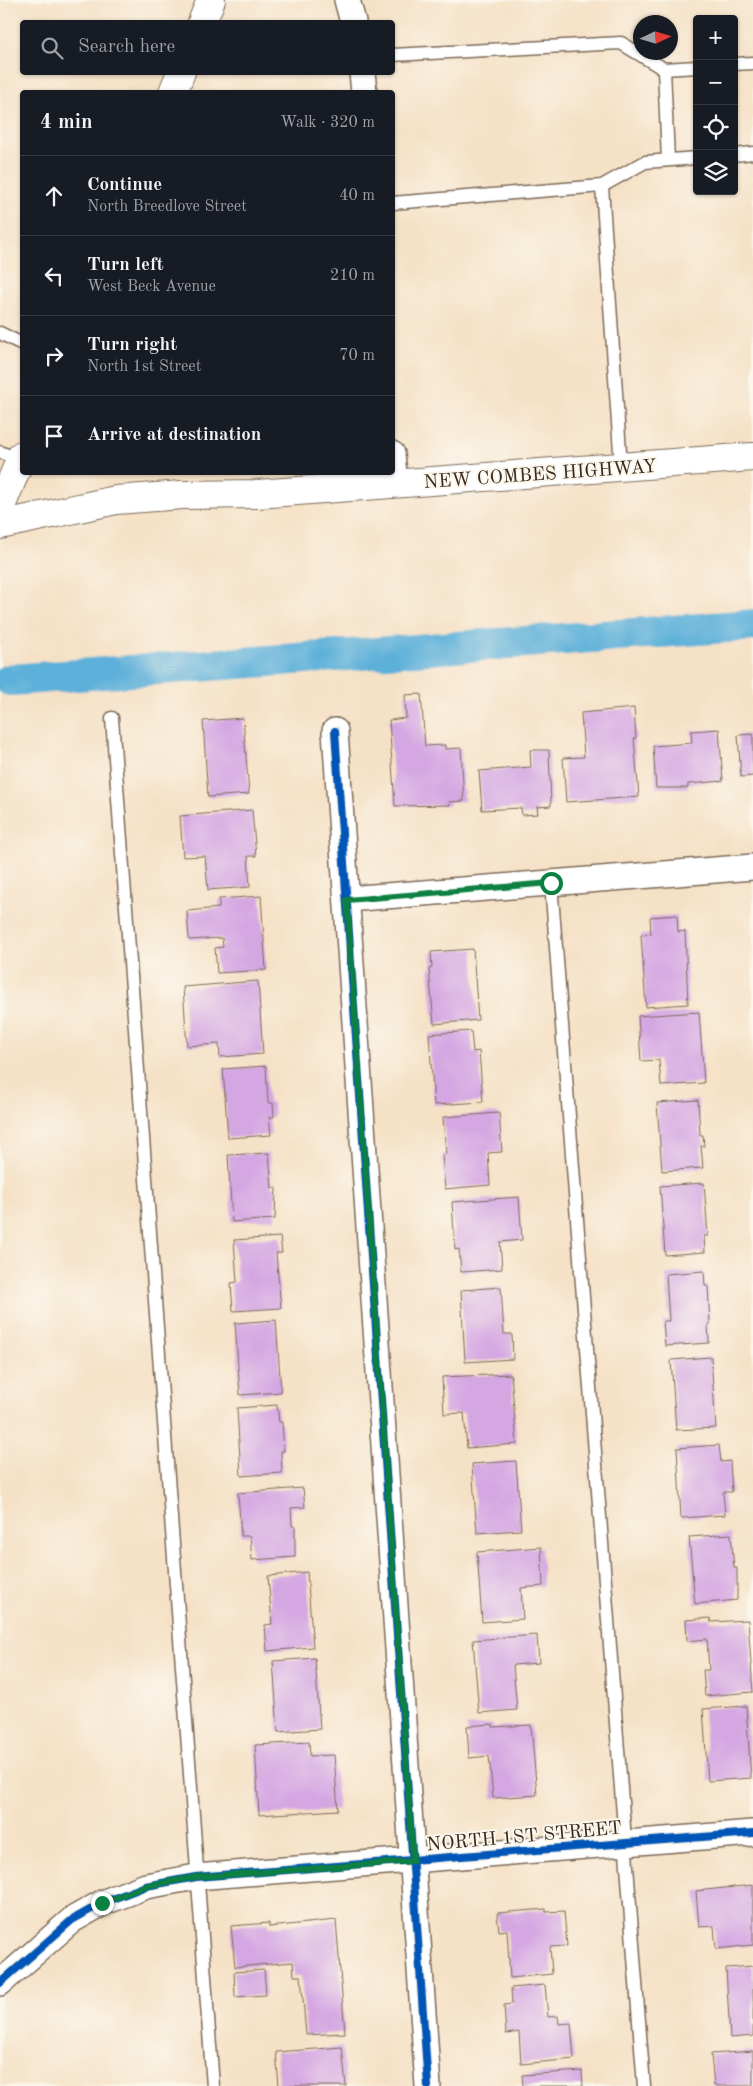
<!DOCTYPE html>
<meta charset="utf-8">
<style>
:root{--surface:#171b24;--page:#20242c;--text:#f1f3f6;--muted:#9ea1a6;--line:#363941}
body{margin:0;font-family:"Old Standard TT",serif;background:var(--page);color:var(--text)}
.controls{position:absolute;right:15px;top:15px;display:grid;overflow:hidden;border-radius:5px;box-shadow:0 1px 4px #0004}
.controls button{width:45px;height:45px;display:grid;place-items:center;padding:0;border:0;border-bottom:1px solid var(--line);background:var(--surface);color:var(--text);font:25px sans-serif}
.compass{position:absolute;left:633px;top:15px;width:45px;height:45px;border-radius:50%;background:var(--surface);box-shadow:0 1px 4px #0004;rotate:86deg}
.stop{position:absolute;width:15px;height:15px;margin:-11px;border:4px solid #0b8043;border-radius:50%;background:#fff}
.stop.end{background:#0b8043;border-color:#fff;box-shadow:0 1px 5px #0008}
.list{margin:0;padding:0;list-style:none}
h2{display:flex;justify-content:space-between;align-items:center;height:65px;margin:0;padding:0 20px;font-size:21px}
h2 small{font-size:16px;font-weight:400;color:var(--muted)}
.list li{display:grid;grid-template-columns:32px 1fr auto;gap:15px;align-items:center;box-sizing:border-box;height:80px;padding:0 20px;border-top:1px solid var(--line)}
.list b{display:block;font-size:19px;white-space:nowrap}
.list p{margin:0;font-size:16px;white-space:nowrap;color:var(--muted)}
.list em{font-size:16px;font-style:normal;color:var(--muted)}
.icon{flex:none;width:28px;height:28px;fill:none;stroke:currentColor;stroke-width:2;stroke-linecap:round;stroke-linejoin:round}
.map{position:relative;flex:none;width:753px;height:2086px;overflow:hidden}
.search{position:absolute;background:var(--surface);box-shadow:0 1px 4px #0004;left:20px;top:20px;width:375px;height:55px;display:flex;align-items:center;gap:12px;box-sizing:border-box;padding:0 18px;border-radius:5px;color:var(--muted);font-size:19px}
.panel{position:absolute;background:var(--surface);box-shadow:0 1px 4px #0004;left:20px;top:90px;width:375px;height:385px;border-radius:5px}
.map>svg:first-child{display:block}
</style>
<div class="map">
<svg width="753" height="2086" viewBox="0 0 753 2086">
<rect width="100%" height="100%" fill="#fbf7ec"/>
<filter id="ink" filterUnits="userSpaceOnUse"><feTurbulence type="fractalNoise" baseFrequency=".02" numOctaves="2"/><feDisplacementMap in="SourceGraphic" scale="10" xChannelSelector="R" yChannelSelector="G"/><feConvolveMatrix kernelMatrix="1 2 1 2 8 2 1 2 1" color-interpolation-filters="sRGB"/></filter>
<filter id="wash" filterUnits="userSpaceOnUse"><feTurbulence type="fractalNoise" baseFrequency=".0096" numOctaves="4" result="noise"/><feDisplacementMap in="SourceGraphic" scale="20" xChannelSelector="R" yChannelSelector="G"/><feGaussianBlur stdDeviation="1.12" result="paint"/><feColorMatrix in="noise" values="0 0 0 0 0 0 0 0 0 0 0 0 0 0 0 0 0 1.4 0 .05"/><feComposite in="paint" operator="in"/></filter>
<g filter="url(#wash)">
<rect width="100%" height="100%" fill="#f5e1c6"/>
<g fill="none" stroke-linecap="round" stroke-linejoin="round">
<polyline stroke="#5db0d9" stroke-width="32" points="10,680 753,625"/>
</g>
<g id="blocks">
<g fill="#d4a6e2">
<polygon points="421,694 425,746 445,745 445,749 461,748 464,801 449,802 450,805 395,806 389,720 406,718 405,695"/>
<polygon points="634,708 636,738 634,738 639,797 566,802 563,758 584,757 581,713"/>
<polygon points="243,718 249,794 208,797 203,721"/>
<polygon points="719,729 723,781 688,784 688,788 656,788 653,746 692,743 691,731"/>
<polygon points="753,734 753,776 741,777 738,735"/>
<polygon points="530,750 549,750 551,806 537,807 538,814 522,815 521,808 482,810 479,771 531,767"/>
<polygon points="252,810 256,856 248,856 250,887 208,890 205,856 183,857 180,816"/>
<polygon points="261,896 266,970 217,973 215,948 223,947 222,938 189,940 187,911 219,908 219,899"/>
<polygon points="677,915 678,932 685,931 688,1004 646,1007 641,935 651,934 650,917"/>
<polygon points="473,949 478,1020 434,1024 429,969 432,968 431,952"/>
<polygon points="258,981 263,1054 220,1057 219,1044 187,1046 183,987"/>
<polygon points="699,1012 704,1083 661,1086 659,1060 641,1061 638,1016"/>
<polygon points="471,1031 473,1052 479,1051 483,1102 434,1105 429,1034"/>
<polygon points="266,1066 268,1103 273,1103 274,1117 269,1117 271,1135 228,1138 223,1069"/>
<polygon points="698,1100 700,1135 703,1135 704,1146 701,1146 703,1168 662,1171 657,1103"/>
<polygon points="499,1113 502,1152 488,1153 490,1185 445,1189 442,1155 446,1154 443,1117"/>
<polygon points="269,1153 272,1188 276,1187 275,1219 232,1222 228,1155"/>
<polygon points="704,1183 708,1236 704,1236 705,1252 665,1255 660,1186"/>
<polygon points="519,1197 522,1240 500,1242 502,1269 461,1272 459,1249 455,1250 452,1202"/>
<polygon points="280,1237 282,1253 276,1253 281,1308 233,1311 231,1283 237,1282 234,1240"/>
<polygon points="704,1271 705,1286 708,1286 710,1324 708,1324 709,1343 665,1346 663,1321 669,1321 666,1274"/>
<polygon points="501,1287 504,1334 512,1334 513,1359 465,1362 461,1290"/>
<polygon points="276,1320 281,1392 240,1395 235,1323"/>
<polygon points="711,1357 716,1428 676,1430 671,1360"/>
<polygon points="511,1374 517,1444 467,1448 464,1413 444,1414 442,1377"/>
<polygon points="277,1405 279,1422 282,1422 284,1451 281,1451 282,1473 241,1476 237,1408"/>
<polygon points="719,1445 721,1462 730,1461 732,1492 723,1492 725,1515 681,1518 677,1448"/>
<polygon points="516,1461 521,1530 477,1533 472,1464"/>
<polygon points="303,1488 305,1507 291,1508 292,1526 295,1526 295,1557 252,1560 250,1536 241,1536 238,1493"/>
<polygon points="731,1534 734,1568 737,1568 737,1600 695,1604 689,1537"/>
<polygon points="541,1547 543,1586 521,1588 523,1619 482,1622 477,1552"/>
<polygon points="307,1572 313,1647 267,1651 265,1625 272,1624 268,1576"/>
<polygon points="710,1618 711,1622 748,1620 753,1692 705,1696 703,1670 709,1670 707,1639 687,1641 686,1620"/>
<polygon points="537,1635 539,1663 513,1665 517,1710 479,1713 473,1640"/>
<polygon points="315,1658 320,1729 278,1732 273,1661"/>
<polygon points="746,1706 751,1778 708,1781 703,1709"/>
<polygon points="493,1724 493,1727 531,1725 537,1795 493,1798 489,1756 469,1758 467,1726"/>
<polygon points="309,1742 310,1756 334,1755 338,1810 259,1815 255,1745"/>
<polygon points="753,1885 753,1945 716,1949 714,1926 699,1927 696,1891"/>
<polygon points="546,1909 546,1912 564,1911 567,1946 550,1947 552,1974 510,1978 507,1930 499,1931 497,1913"/>
<polygon points="336,1920 345,2033 306,2035 301,1976 294,1976 293,1962 235,1967 231,1926 269,1923 269,1927"/>
<polygon points="753,1966 753,2036 730,2038 726,1968"/>
<polygon points="264,1970 266,1995 235,1997 234,1972"/>
<polygon points="545,1985 548,2017 558,2016 559,2024 571,2023 574,2059 521,2064 519,2032 506,2034 504,2005 512,2004 511,1988"/>
<polygon points="342,2047 346,2086 279,2086 276,2052"/>
<polygon points="753,2051 753,2086 714,2086 711,2054"/>
<polygon points="582,2071 583,2086 523,2086 522,2075"/>
</g>
</g>
</g>
<g filter="url(#ink)">
<use href="#blocks" fill-opacity="0" stroke="#7c6a59" stroke-width="1"/>
<g fill="none" stroke-linecap="round" stroke-linejoin="round">
<g stroke="#7c6a59" stroke-width="15">
<g id="lane">
<polyline points="392,55 621,43 664,69 697,67"/>
<polyline points="734,64 753,63"/>
<polyline points="664,69 668,160"/>
<polyline points="734,155 753,153"/>
<polyline points="602,186 621,467"/>
<polyline points="392,203 602,186 645,162 697,158"/>
<polyline points="0,333 22,344"/>
<polyline points="0,452 20,460"/>
<polyline points="112,718 213,2086"/>
<polyline points="551,883 644,2086"/>
</g>
</g>
<g stroke="#7c6a59" stroke-width="28">
<g id="street">
<polyline points="347,0 353,22"/>
<polyline points="362,72 364,92"/>
<polyline points="392,454 395,484"/>
<polyline points="335,731 428,2086"/>
<polyline points="347,899 753,867"/>
<polyline points="0,1983 72,1920 102,1903 146,1886 196,1877 753,1833"/>
</g>
</g>
<g stroke="#7c6a59" stroke-width="30">
<polyline id="secondary" points="0,525 116,500 182,495 257,494 753,457"/>
</g>
<g stroke="#7c6a59" stroke-width="30">
<g id="primary">
<polyline points="202,22 211,0"/>
<polyline points="173,92 181,72"/>
<polyline points="0,509 22,455"/>
</g>
</g>
<use href="#lane" stroke="#fff" stroke-width="12"/>
<use href="#street" stroke="#fff" stroke-width="25"/>
<use href="#secondary" stroke="#fff" stroke-width="28"/>
<use href="#primary" stroke="#fff" stroke-width="28"/>
<g stroke="#fbf7ec" stroke-width="11">
<g id="cycleway">
<polyline points="335,731 428,2086"/>
<polyline points="0,1983 72,1920 102,1903 146,1886 196,1877 753,1833"/>
</g>
</g>
<use href="#cycleway" stroke="#0057b8" stroke-width="8"/>
</g>
</g>
<g fill="none" stroke-linecap="round" stroke-linejoin="round" filter="url(#ink)">
<polyline stroke="#0b8043" stroke-width="6" points="102,1903 146,1886 196,1877 413,1861 347,900 551,883"/>
</g>
<g text-anchor="middle" stroke-width="4" stroke-linejoin="round" paint-order="stroke">
<g font-size="19" fill="#3b2a1e" stroke="#fbf7ec">
<text transform="translate(540 473) rotate(-4)" y="7">NEW COMBES HIGHWAY</text>
<text transform="translate(524 1835) rotate(-5)" y="7">NORTH 1ST STREET</text>
</g>
</g>
</svg>
<div class="controls">
<button>+</button>
<button>−</button>
<button><svg class="icon" aria-label="locate" viewBox="0 0 24 24"><circle cx="12" cy="12" r="6"/><path d="M12 2v4M12 18v4M2 12h4M18 12h4"/></svg></button>
<button><svg class="icon" aria-label="layers" viewBox="0 0 24 24"><path d="M12 4l9 5-9 5-9-5zM3 14l9 5 9-5"/></svg></button>
</div>
<svg class="compass" viewBox="-18 -18 36 36"><path d="M0-13l5 13h-10z" fill="#e53935"/><path d="M0 13l5-13h-10z" fill="#9ea1a6"/></svg>
<div class="stop" style="left:551px;top:883px"></div>
<div class="stop end" style="left:102px;top:1903px"></div>
<div class="search"><svg class="icon" aria-label="search" viewBox="0 0 24 24"><circle cx="10" cy="10" r="6"/><path d="M15 15l6 6"/></svg>Search here</div>
<section class="panel">
<h2>4 min<small>Walk · 320 m</small></h2>
<ul class="list">
<li><svg class="icon" aria-label="ahead" viewBox="0 0 24 24"><path d="M12 20V5M6 11l6-6 6 6"/></svg><div><b>Continue</b><p>North Breedlove Street</p></div><em>40 m</em></li>
<li><svg class="icon" aria-label="left" viewBox="0 0 24 24"><path d="M17 20v-9H6M10 6l-5 5 5 5"/></svg><div><b>Turn left</b><p>West Beck Avenue</p></div><em>210 m</em></li>
<li><svg class="icon" aria-label="right" viewBox="0 0 24 24"><path d="M7 20v-9h11M14 6l5 5-5 5"/></svg><div><b>Turn right</b><p>North 1st Street</p></div><em>70 m</em></li>
<li><svg class="icon" aria-label="arrive" viewBox="0 0 24 24"><path d="M6 21V4h12l-3 4 3 4H6"/></svg><div><b>Arrive at destination</b></div></li>
</ul>
</section>
</div>
